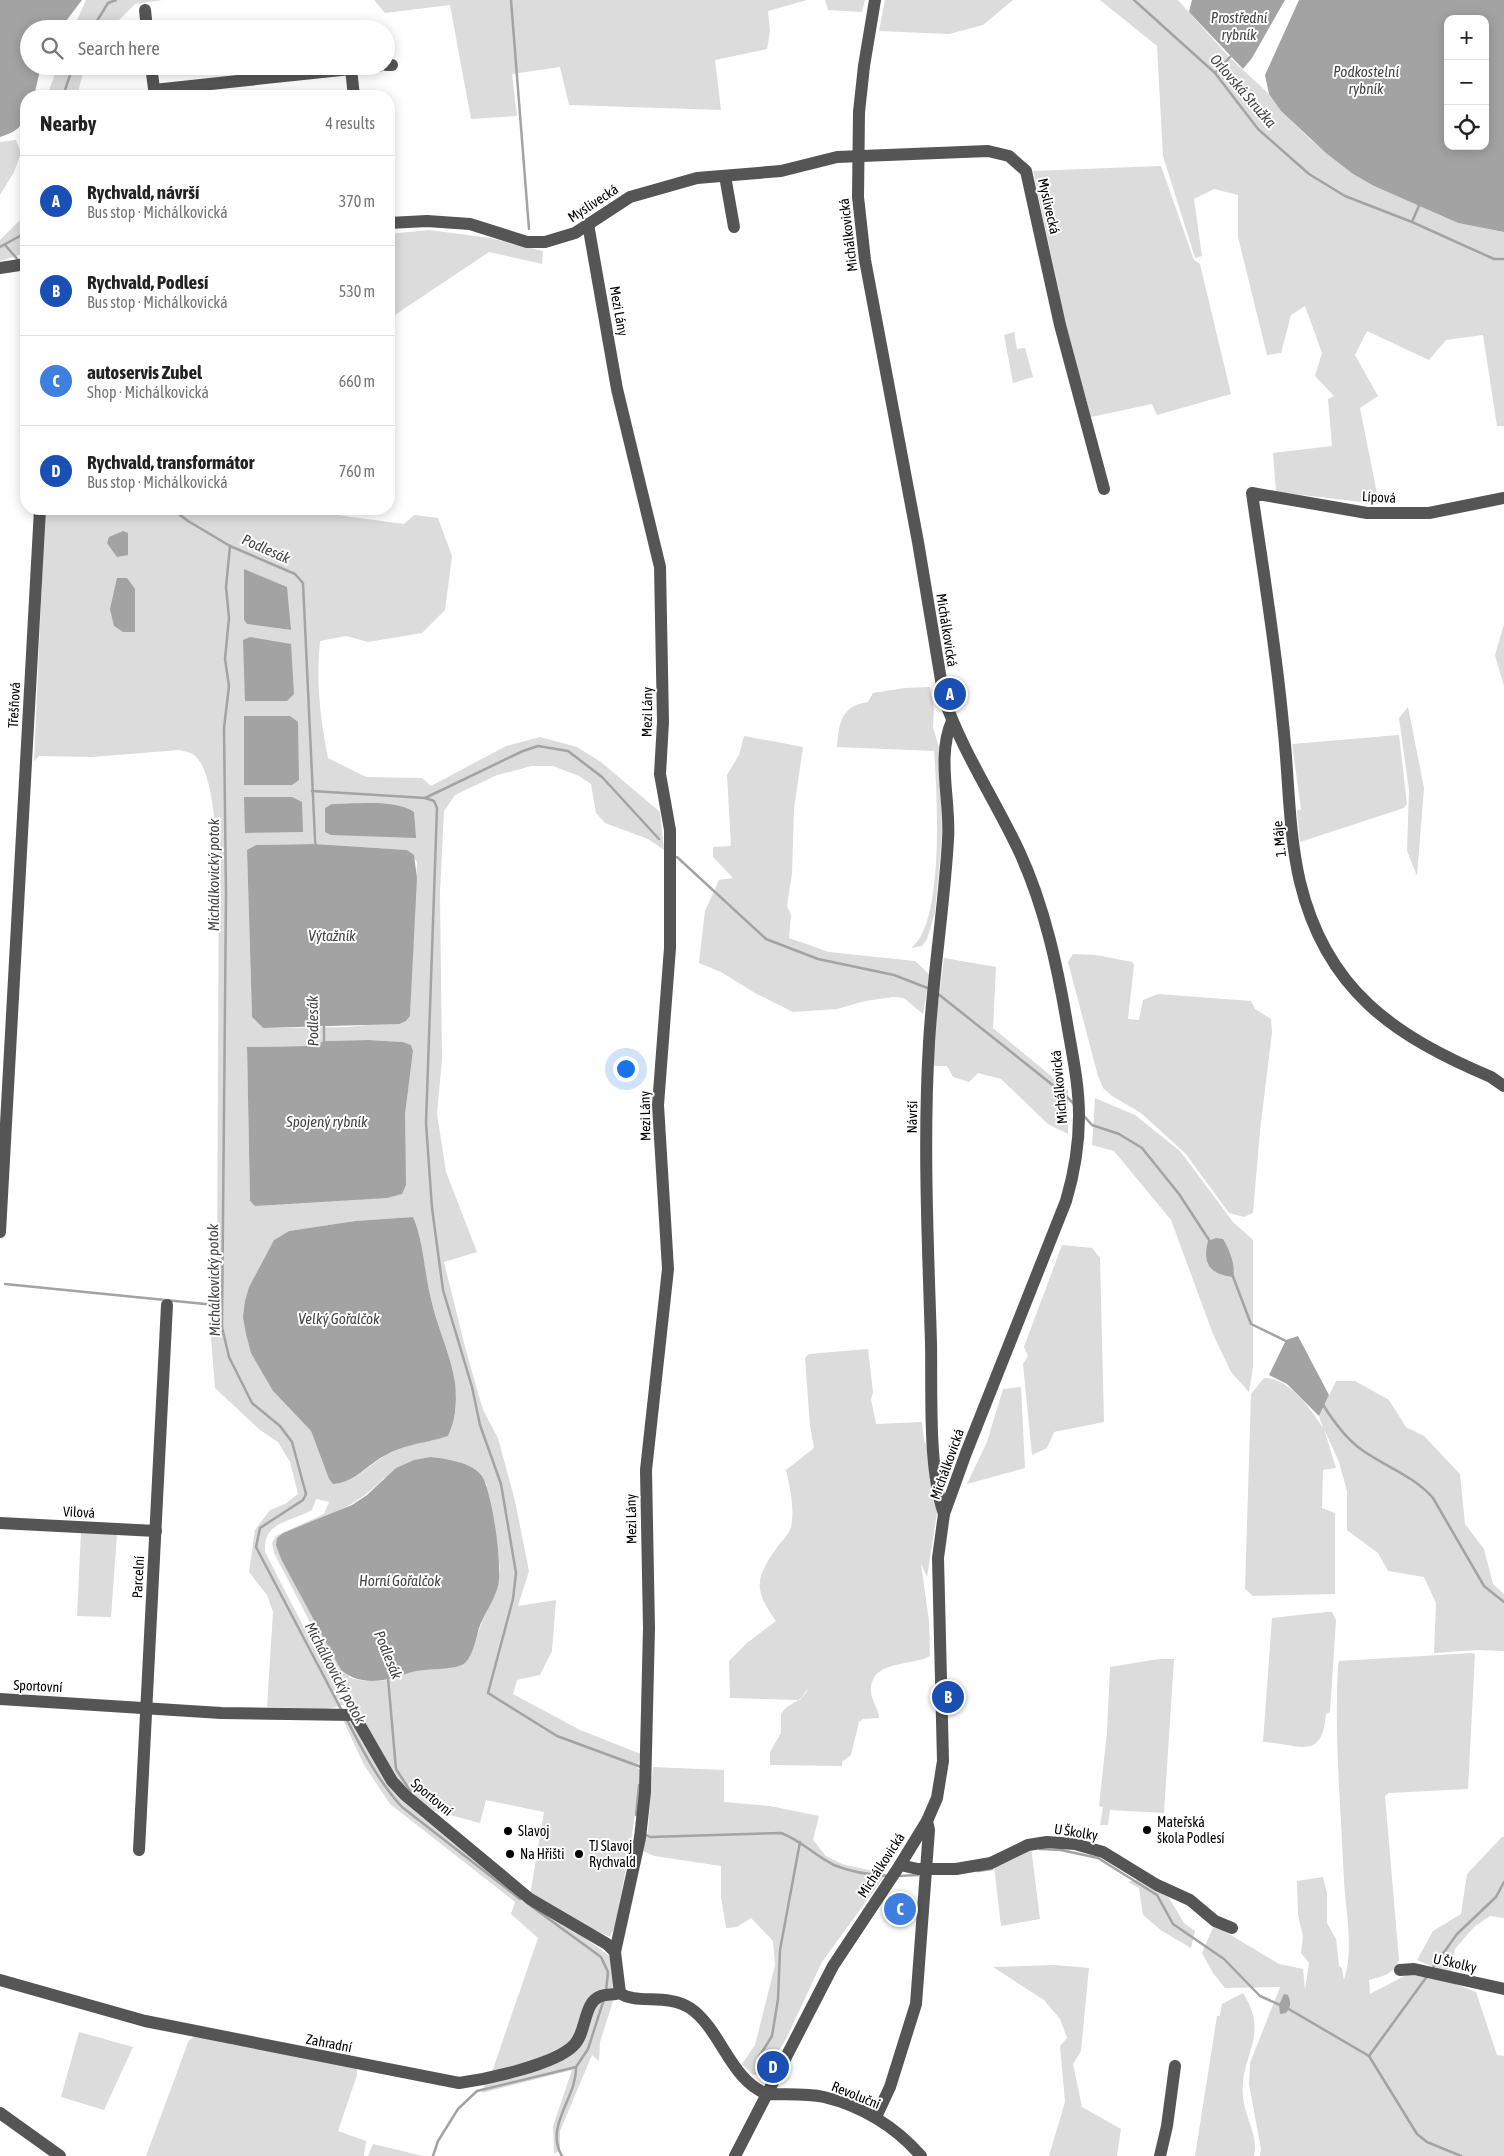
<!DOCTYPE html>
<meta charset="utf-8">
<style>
:root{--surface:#fff;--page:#f6f6f6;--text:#222;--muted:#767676;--line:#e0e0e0;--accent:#7c3aed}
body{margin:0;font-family:"Asap Condensed",sans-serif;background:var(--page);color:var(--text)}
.controls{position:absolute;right:15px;top:15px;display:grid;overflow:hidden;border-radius:10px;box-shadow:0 2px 12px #0003}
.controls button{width:45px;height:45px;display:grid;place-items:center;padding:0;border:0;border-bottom:1px solid var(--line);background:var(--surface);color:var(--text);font:25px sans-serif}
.you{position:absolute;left:625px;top:1068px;width:18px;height:18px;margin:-12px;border:4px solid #fff;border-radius:50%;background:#1a73e8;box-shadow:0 0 0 8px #1a73e833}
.badge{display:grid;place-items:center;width:32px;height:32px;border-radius:50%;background:var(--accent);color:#fff;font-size:16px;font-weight:700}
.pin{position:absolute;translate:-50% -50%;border:2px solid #fff;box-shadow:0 1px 5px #0006}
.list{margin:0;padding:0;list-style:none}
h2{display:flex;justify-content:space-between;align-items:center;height:65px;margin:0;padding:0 20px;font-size:21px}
h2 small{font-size:16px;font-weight:400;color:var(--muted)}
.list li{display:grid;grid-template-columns:32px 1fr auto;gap:15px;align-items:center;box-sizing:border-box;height:90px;padding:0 20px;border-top:1px solid var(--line)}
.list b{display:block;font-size:19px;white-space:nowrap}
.list p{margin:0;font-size:16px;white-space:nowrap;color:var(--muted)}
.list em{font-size:16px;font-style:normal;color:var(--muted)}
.icon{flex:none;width:28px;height:28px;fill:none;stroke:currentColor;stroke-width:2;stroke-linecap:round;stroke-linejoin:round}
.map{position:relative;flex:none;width:1504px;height:2156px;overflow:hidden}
.search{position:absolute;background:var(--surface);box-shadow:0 2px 12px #0003;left:20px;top:20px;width:375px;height:55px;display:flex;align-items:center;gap:12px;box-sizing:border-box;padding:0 18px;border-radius:28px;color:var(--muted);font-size:19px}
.panel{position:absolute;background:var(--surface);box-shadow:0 2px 12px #0003;left:20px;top:90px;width:375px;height:425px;border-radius:20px}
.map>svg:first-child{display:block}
</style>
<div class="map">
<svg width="1504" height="2156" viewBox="0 0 1504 2156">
<rect width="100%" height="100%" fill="#fff"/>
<g fill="#dcdcdc" fill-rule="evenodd">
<polygon points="86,0 163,0 135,4 110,29 73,29"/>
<polygon points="374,0 807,0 768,11 770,31 767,49 715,60 721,110 569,105 560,67 512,74 517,116 471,119 450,5 385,13"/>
<polygon points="825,0 865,0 862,12 828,10"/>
<polygon points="885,0 1013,0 983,25 949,34 879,31"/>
<polygon points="1100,0 1178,0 1230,58 1269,94 1281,111 1311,140 1353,174 1374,186 1458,223 1504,232 1504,426 1497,426 1483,335 1446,340 1429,360 1367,331 1355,355 1378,396 1360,408 1379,504 1276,492 1273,453 1332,446 1328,399 1334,396 1315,376 1322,353 1305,306 1291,315 1281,353 1267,355 1238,237 1238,195 1214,189 1194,199 1202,256 1195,258 1163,156 1157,46"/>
<polygon points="58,66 85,66 77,96 47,96"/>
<polygon points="16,140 21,153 14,172 0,195 0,142"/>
<polygon points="1161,166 1194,260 1200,264 1231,394 1157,415 1152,404 1091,417 1058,298 1059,291 1033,171"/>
<polygon points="26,189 26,250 22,254 0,261 0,240 22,218"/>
<polygon points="429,230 490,238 543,251 542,264 489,252 389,319 389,234"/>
<polygon points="1014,332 1017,349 1025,348 1033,377 1013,383 1004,335"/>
<path d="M45,509h247l112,15 10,-9 24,3 14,38 -7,54 -23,23 -54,9 -22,-6 -26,5c-4,43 0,75 8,117l38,19 56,1 9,8 75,-40 34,-9 37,10 24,15 59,50 4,38 -16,-11 -43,-16 -9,-10 -5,-29 -12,-8 -26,-10h-21l-35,9 -42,20 -11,16 -4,82 2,166 -5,55 9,58 31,80 -33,10 21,85 18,63 15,28 17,63 14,70 -11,35 38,-6 -4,51 -12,24 -23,5 -4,14 67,36 61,24 -4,14 4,2 -10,71 -16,85 -5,11 -47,-21 -33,-21 14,-83 -58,-12 -6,23 -45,-12 -30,-20 -14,-19 -50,-90 -67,-129 -2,-10 4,-7 48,-22 5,-12 -13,-3 -4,11c-23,13 -49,11 -47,42l79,153 -17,4 -60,-2 6,-95 -6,-17 -18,-23 6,-42 15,-20 15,-6 13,-10 -8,-32 -12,-20 -18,-12 -45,-42 -4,-50 6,-62 2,-421 -1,6c-2,-24 -5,-87 -21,-103 -5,-6 -11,-6 -18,-8l-87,7 -53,-1 -5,5zM244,569l47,61 -44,-6 -3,-4zM315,844l92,6 10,12 -7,153 -4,6 -58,6 -85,1 -11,-11 -5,-167 9,-5zM368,1040l35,2 8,3 2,6 -8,64 -1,34 -119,54 -30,3 -5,-5 -3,-154 60,-1 19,-5zM413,1217c7,29 12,59 19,87 11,42 37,89 16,132 -28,9 -45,6 -71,25 -14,10 -25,22 -44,23l-4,-5 -18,-48 -38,-40 -24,-104 25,-47 15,-9 66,-10zM384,1478l102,5 14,85 -2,17 -16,37 -12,33 -17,13 -33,1 -31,11 -24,1 -15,-3 -69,-119c-4,-12 -7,-18 2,-26 40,-15 71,-24 101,-55z"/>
<polygon points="1504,624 1504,686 1495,655"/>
<path d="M930,687l4,22 -1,18 7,24 2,85 -7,76 -8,27 -5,7 -11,2c34,-24 26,-158 23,-197l-97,-4c2,-24 4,-41 31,-45l5,-9 32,-5z"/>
<polygon points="1408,707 1424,788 1417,876 1407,851 1409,790 1399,718"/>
<polygon points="1399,735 1407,804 1404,808 1300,842 1297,811 1301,809 1292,744"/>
<polygon points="744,736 803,747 794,809 792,873 787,906 791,915 789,938 829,952 915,961 930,975 923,1014 904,998 893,997 865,1001 837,1009 793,1012 755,993 721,972 699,963 705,911 719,880 733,878 713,857 713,847 731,846 727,775 739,755"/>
<polygon points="1073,954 1096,955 1132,962 1134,965 1128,1019 1139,1020 1143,1000 1158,994 1251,1001 1255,1009 1271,1019 1272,1032 1260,1131 1253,1213 1244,1217 1229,1213 1186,1154 1141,1113 1112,1096 1103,1088 1098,1076 1068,962"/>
<polygon points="944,958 996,967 993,1028 1068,1090 1068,1134 1048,1124 1001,1079 978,1073 969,1082 953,1077 947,1066 934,1066 933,1043"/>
<polygon points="1095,1098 1135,1115 1180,1151 1233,1222 1253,1240 1253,1367 1249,1392 1231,1372 1213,1334 1171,1220 1114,1151 1092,1145"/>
<polygon points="1062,1245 1092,1248 1100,1258 1104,1422 1054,1432 1047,1448 1032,1455 1023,1364 1028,1356 1024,1347"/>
<path d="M868,1349l5,43 -2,7 5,25 46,-2 2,19 7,12 6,60 -10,64 -6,-13 8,57 1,35c-19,11 -59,3 -59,35 0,10 8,18 8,27l-16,1 -4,3 -8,33 -9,7v4l-72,-1v-13l11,-19v-19c8,-13 22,-11 27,-26l-8,12 -70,-2 -1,-37 18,-18 29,-22c-23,-32 -21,-43 2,-75 4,-5 11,-12 13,-19 4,-18 -1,-39 -5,-57l28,-22 -4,-22 -5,-68 4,-4z"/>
<path d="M1264,1378c25,0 46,30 59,50l-4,-12 17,-35h19l34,19 17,27 18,9 36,38 5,50 19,25 9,35 11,10v57l-26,-1 -44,3 2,-50 -12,-26 -36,-6 -10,-18 -31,-23v-39l-8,-29 -15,-33 12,39 -13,2 -1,38 13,5v81l-82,2 -8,-7 6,-195z"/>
<polygon points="1021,1387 1025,1468 967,1484 987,1442 1003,1389"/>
<polygon points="81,1533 117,1534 111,1617 77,1616"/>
<path d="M1326,1612h6l4,8 -6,92 -4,2c-4,49 -28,29 -63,28l9,-124z"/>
<path d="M1472,1653l3,1 -7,135 -79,4 -4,3 14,164c-6,15 -16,16 -30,20l1,14 38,-20 45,9 23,9 21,63 7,1v100h-244l1,-7 -12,-65 1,-21 30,-76 -55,1 -12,-15 -11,-20 12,-28 65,39 24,5 2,21 4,-27 -8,-10 2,-17 -5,-21 -1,-34 26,-4 4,16v30l9,16 3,27 3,2 2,12c10,-31 2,-67 0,-99 -3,-72 -10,-144 -6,-216l1,-4z"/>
<polygon points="1159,1659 1174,1659 1164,1813 1110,1810 1108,1825 1100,1825 1103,1807 1099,1806 1107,1732 1110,1667"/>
<path d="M343,1720l10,2 30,54 198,159 30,22 5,31c-19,9 -24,29 -37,44 -24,28 -54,31 -87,40l46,-134 -27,-24 4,-12 -125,-98 -26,-39z"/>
<polygon points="653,1767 724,1770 724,1802 770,1806 819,1816 813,1840 826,1856 842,1864 886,1874 822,1962 786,2039 764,2074 753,2075 742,2064 755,2045 775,1965 773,1941 751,1918 737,1927 726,1928 721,1897 721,1866 654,1856 643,1851 648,1831"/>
<polygon points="1502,1837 1504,1837 1504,1918 1490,1916 1474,1927 1455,1949 1451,1974 1417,1960 1433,1931 1461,1914 1467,1874"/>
<polygon points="1031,1847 1040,1919 1001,1926 994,1866"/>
<polygon points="1139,1879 1169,1898 1184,1923 1195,1931 1191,1948 1162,1931 1143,1915 1139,1888 1128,1882"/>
<polygon points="1055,1965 1089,1968 1081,2051 1073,2064 1082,2107 1121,2129 1117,2156 1049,2156 1065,2102 1060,2046 1067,2038 1060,2019 1044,2000 993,1967"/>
<path d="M1243,1993c28,44 -4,62 0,103 1,20 16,40 11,60h-59l22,-140h3l2,-12z"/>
<polygon points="608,1998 613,2001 600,2042 599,2061 592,2055 560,2131 560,2152 554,2153 553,2126 572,2070 482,2093 486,2081 568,2054 594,2004"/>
<polygon points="79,2032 133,2047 104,2110 61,2097"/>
<polygon points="194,2037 228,2041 232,2045 243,2044 357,2068 357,2075 338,2131 366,2141 364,2156 146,2156 189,2040"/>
<polygon points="373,2144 423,2156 368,2156"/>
</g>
<g fill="#a3a3a3" fill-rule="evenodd">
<path d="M0,0h82l-22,29h-31v37h12l-7,30h-8c0,25 -1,33 -26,41z"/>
<polygon points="1192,0 1285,0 1252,58 1243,69 1189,12"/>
<path d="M1299,0h205v232l-46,-9 -84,-37 -21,-12 -27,-21 -45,-42 -12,-17 -4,-19zM1448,19h37v127h-37z"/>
<polygon points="123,531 128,533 128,555 117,557 107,543 109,537"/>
<polygon points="244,569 287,587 291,630 247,624 244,620"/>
<polygon points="117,578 127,578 135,589 135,632 123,632 114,626 110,609"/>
<polygon points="250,637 291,644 294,694 287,701 245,701 243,640"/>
<polygon points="244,716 290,716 298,722 299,780 292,785 244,785"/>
<polygon points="244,797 292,797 302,802 303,832 245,833"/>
<path d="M332,804c23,0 64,-5 82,8l2,26 -85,-3 -6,-3v-24z"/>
<polygon points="315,844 407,850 414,855 417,878 410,1016 406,1021 399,1024 263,1028 252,1017 247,850 256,845"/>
<polygon points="368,1040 403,1042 411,1045 413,1051 405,1115 406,1185 402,1194 387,1198 255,1206 250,1201 247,1047 307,1046 326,1041"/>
<path d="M413,1217c11,26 11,55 18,82 6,28 20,56 24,84 2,18 1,37 -7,53 -27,9 -46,7 -72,25 -14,10 -25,22 -43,23l-4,-5 -18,-48 -38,-40 -22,-38 -5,-19 -3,-17 2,-16 4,-14 25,-47 15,-9 66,-10z"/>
<path d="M1216,1238l7,1c6,10 13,26 10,38 -23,-3 -31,-13 -25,-36z"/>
<polygon points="1298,1336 1329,1395 1319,1416 1287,1384 1269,1375 1286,1340"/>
<path d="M431,1457c15,2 40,5 50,18 11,13 22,94 17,111 -4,15 -14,28 -19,42 -3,11 -6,27 -14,35 -12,9 -41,4 -56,10 -23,8 -48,14 -68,-3l-60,-111 -5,-14 1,-7 6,-5 69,-28 15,-10 29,-27 18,-8z"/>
<path d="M1284,1994l4,1c3,7 3,12 -2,18l-6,1 -1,-9z"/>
</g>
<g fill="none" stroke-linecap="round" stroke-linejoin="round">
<g stroke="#a3a3a3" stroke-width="2.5">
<polyline points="511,0 529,229"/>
<polyline points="1134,0 1215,73 1258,129 1309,174 1345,196 1412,222 1494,259 1504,259"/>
<polyline points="92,29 108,3 116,0"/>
<polyline points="1215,73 1231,56"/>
<polyline points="63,96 73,66"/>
<polyline points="1412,222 1420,203"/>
<polyline points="5,245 19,261"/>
<polyline points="0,247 20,236 26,230"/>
<polyline points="172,509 188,521 230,546 226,587 229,618 225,659 229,686 224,728 226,895 222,1327 229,1357 252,1403 280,1426 292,1442 306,1494 303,1500 260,1528 256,1547 342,1711"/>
<polyline points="230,546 295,574 303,583 315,839"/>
<polyline points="312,791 425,798 523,751 538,746 568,751 602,777 659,839"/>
<polyline points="425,798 434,801 437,808 426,1123 432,1208 443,1290 472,1387 480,1425 501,1484 516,1573 513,1599 488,1693 557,1736 641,1767"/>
<polyline points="315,841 316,847"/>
<polyline points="677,857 766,939 818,959 894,975 930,989"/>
<polyline points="937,993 1064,1094 1074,1104"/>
<polyline points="324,1025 324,1044"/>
<polyline points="1084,1116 1092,1125 1119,1134 1142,1148 1179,1194 1211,1243"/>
<polyline points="1232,1274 1251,1324 1288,1342"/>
<polyline points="5,1284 215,1305 221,1309"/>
<path d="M1322,1403c11,18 23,35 40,47 24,17 52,26 71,48l51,88 20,16"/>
<polyline points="388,1678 396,1769 411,1792 409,1795"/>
<path d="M346,1718c16,31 32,63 56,89l118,92"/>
<polyline points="636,1815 639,1785"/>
<path d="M644,1834l6,3 131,-4c20,7 34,23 53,32 17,7 36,10 54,11"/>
<polyline points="1040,1849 1061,1850 1098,1858 1157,1895 1173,1924 1224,1959 1260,1996 1280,2005"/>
<polyline points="978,1871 992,1869"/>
<polyline points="898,1876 918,1875"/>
<polyline points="531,1906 601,1957 608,1972 606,1991"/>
<polyline points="1432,1969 1457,1934 1496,1897 1504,1882"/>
<polyline points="1287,2008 1369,2056 1417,2134 1427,2142 1461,2156"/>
<polyline points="1369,2056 1428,1975"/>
<polyline points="759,2057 772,2036 778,1999 780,1950 800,1842"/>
<polyline points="433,2156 438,2141 458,2109 477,2091 576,2067 588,2049 604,1999"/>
<path d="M562,2156c-18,-30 15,-58 14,-89"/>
</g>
<g stroke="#555" stroke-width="12">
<polyline points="145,10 147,29"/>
<polyline points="386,65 392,65"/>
<polyline points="151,66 155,96"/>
<polyline points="351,69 354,96"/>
<polyline points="154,90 379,66"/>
<polyline points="725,176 734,227"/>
<polyline points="389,223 427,221 470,224 527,242 545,242 575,233 630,197 697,178 781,171 837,157 988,151 1009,156 1026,171 1060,325 1104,489"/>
<polyline points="588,224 617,389 660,567 663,722 660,774 670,830 670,948 658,1105 668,1269 646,1470 649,1628 645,1792 640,1838 615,1952"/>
<polyline points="0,268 26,264"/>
<path d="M1504,498l-75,15h-62l-115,-20c11,77 24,154 31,231 6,52 5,107 17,158 26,108 94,154 191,195l13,9"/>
<polyline points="0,1232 40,509"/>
<path d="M944,1514c-16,-46 -12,-120 -13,-171 -3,-99 -8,-200 -2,-300 4,-68 15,-135 19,-203 3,-38 -12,-83 4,-119"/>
<polyline points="0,1523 156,1531"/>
<path d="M0,1699l221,14 133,2 38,66 13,14 125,104 77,45 8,8 5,41c16,12 47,0 70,15 31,21 40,72 77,86 19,1 38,-1 57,3 38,9 72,30 97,59"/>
<polyline points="139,1850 167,1305"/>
<polyline points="900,1865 918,1869 956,1869 991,1863 1028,1845 1047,1842 1075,1844 1103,1852 1157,1885 1190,1900 1215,1921 1232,1928"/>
<polyline points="1400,1970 1414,1969 1504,1989"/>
<path d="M0,1980l145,41 314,62c28,-4 96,-18 115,-38 13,-13 9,-43 27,-49 6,-2 13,-1 19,-3"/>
<polyline points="0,2113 60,2156"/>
<polyline points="876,2117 890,2087 916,2004 929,1830 927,1821"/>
<path d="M735,2156l98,-190 67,-101 27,-44 10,-23 6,-37 -5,-203 6,-44 22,-61 100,-252c8,-27 13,-56 13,-85 0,-30 -6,-58 -11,-87 -10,-60 -23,-122 -49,-178 -24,-51 -57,-100 -75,-153l-26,-156 -53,-282 -7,-63 1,-85 5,-46 11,-66"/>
<polyline points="1160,2156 1167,2126 1175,2066"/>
</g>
</g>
<g fill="#000" stroke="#fff" stroke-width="2">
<circle cx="1147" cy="1830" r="5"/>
<circle cx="508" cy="1831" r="5"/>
<circle cx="510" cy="1854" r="5"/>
<circle cx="579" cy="1854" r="5"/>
</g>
<g text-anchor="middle" stroke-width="4" stroke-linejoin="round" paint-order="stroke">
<g font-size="14" fill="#000" stroke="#fff">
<text transform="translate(593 203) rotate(-33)" y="5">Myslivecká</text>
<text transform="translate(1049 206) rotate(77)" y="5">Myslivecká</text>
<text transform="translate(848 235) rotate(-97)" y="5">Michálkovická</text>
<text transform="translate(619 311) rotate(80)" y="5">Mezi Lány</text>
<text transform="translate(1379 497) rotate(3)" y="5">Lípová</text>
<text transform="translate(947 630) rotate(81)" y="5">Michálkovická</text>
<text transform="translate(14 705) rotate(-87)" y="5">Třešňová</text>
<text transform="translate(647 712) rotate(-89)" y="5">Mezi Lány</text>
<text transform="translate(1279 839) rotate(-96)" y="5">1. Máje</text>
<text transform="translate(1059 1087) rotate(-95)" y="5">Michálkovická</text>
<text transform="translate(645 1116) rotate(-91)" y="5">Mezi Lány</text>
<text transform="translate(912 1117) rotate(-89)" y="5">Návrší</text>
<text transform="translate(947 1464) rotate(-70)" y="5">Michálkovická</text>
<text transform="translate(79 1512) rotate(3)" y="5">Vilová</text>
<text transform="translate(631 1519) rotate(-91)" y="5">Mezi Lány</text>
<text transform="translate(138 1577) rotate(-87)" y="5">Parcelní</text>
<text transform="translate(38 1686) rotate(3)" y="5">Sportovní</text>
<text transform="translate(432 1797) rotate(40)" y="5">Sportovní</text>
<text transform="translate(1076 1832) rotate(9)" y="5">U Školky</text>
<text transform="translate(881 1865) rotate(-57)" y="5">Michálkovická</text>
<text transform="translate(1455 1963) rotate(13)" y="5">U Školky</text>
<text transform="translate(329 2043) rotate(11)" y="5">Zahradní</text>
<text transform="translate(856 2095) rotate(22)" y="5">Revoluční</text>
</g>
<g font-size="14" fill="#000" stroke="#fff" text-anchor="start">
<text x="1157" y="1827">Mateřská<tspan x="1157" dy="16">škola Podlesí</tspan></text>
<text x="518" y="1836">Slavoj</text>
<text x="589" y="1851">TJ Slavoj<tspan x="589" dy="16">Rychvald</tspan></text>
<text x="520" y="1859">Na Hřišti</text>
</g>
<g font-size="15" font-style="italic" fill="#444" stroke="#fff">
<text x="1239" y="23">Prostřední<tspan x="1239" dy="17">rybník</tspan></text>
<text x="1366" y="77">Podkostelní<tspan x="1366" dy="17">rybník</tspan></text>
<text transform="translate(1243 91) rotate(49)" y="5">Orlovská Stružka</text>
<text transform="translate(266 549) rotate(24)" y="5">Podlesák</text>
<text transform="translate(214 875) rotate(-90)" y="5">Michálkovický potok</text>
<text x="332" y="941">Výtažník</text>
<text transform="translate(313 1021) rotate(-91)" y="5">Podlesák</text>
<text x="327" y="1127">Spojený rybník</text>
<text transform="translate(214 1280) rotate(-91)" y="5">Michálkovický potok</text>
<text x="339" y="1324">Velký Gořalčok</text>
<text x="400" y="1586">Horní Gořalčok</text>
<text transform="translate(388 1655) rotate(68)" y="5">Podlesák</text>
<text transform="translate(335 1673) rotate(62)" y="5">Michálkovický potok</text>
</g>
</g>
</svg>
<div class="controls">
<button>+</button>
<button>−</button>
<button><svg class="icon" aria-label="locate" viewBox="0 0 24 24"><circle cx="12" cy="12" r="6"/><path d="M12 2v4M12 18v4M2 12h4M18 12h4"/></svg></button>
</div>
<div class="you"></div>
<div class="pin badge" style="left:950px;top:694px;background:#1a4fb4">A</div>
<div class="pin badge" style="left:948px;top:1697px;background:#1a4fb4">B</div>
<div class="pin badge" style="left:900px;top:1909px;background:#3f7fe0">C</div>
<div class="pin badge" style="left:773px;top:2067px;background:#1a4fb4">D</div>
<div class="search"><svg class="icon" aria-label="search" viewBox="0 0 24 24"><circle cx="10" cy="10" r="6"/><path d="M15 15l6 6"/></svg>Search here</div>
<section class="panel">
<h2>Nearby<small>4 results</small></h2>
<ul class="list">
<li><span class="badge" style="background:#1a4fb4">A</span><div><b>Rychvald, návrší</b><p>Bus stop · Michálkovická</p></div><em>370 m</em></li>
<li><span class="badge" style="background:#1a4fb4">B</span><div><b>Rychvald, Podlesí</b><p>Bus stop · Michálkovická</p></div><em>530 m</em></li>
<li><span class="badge" style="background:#3f7fe0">C</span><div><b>autoservis Zubel</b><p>Shop · Michálkovická</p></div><em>660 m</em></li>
<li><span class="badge" style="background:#1a4fb4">D</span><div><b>Rychvald, transformátor</b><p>Bus stop · Michálkovická</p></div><em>760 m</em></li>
</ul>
</section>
</div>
